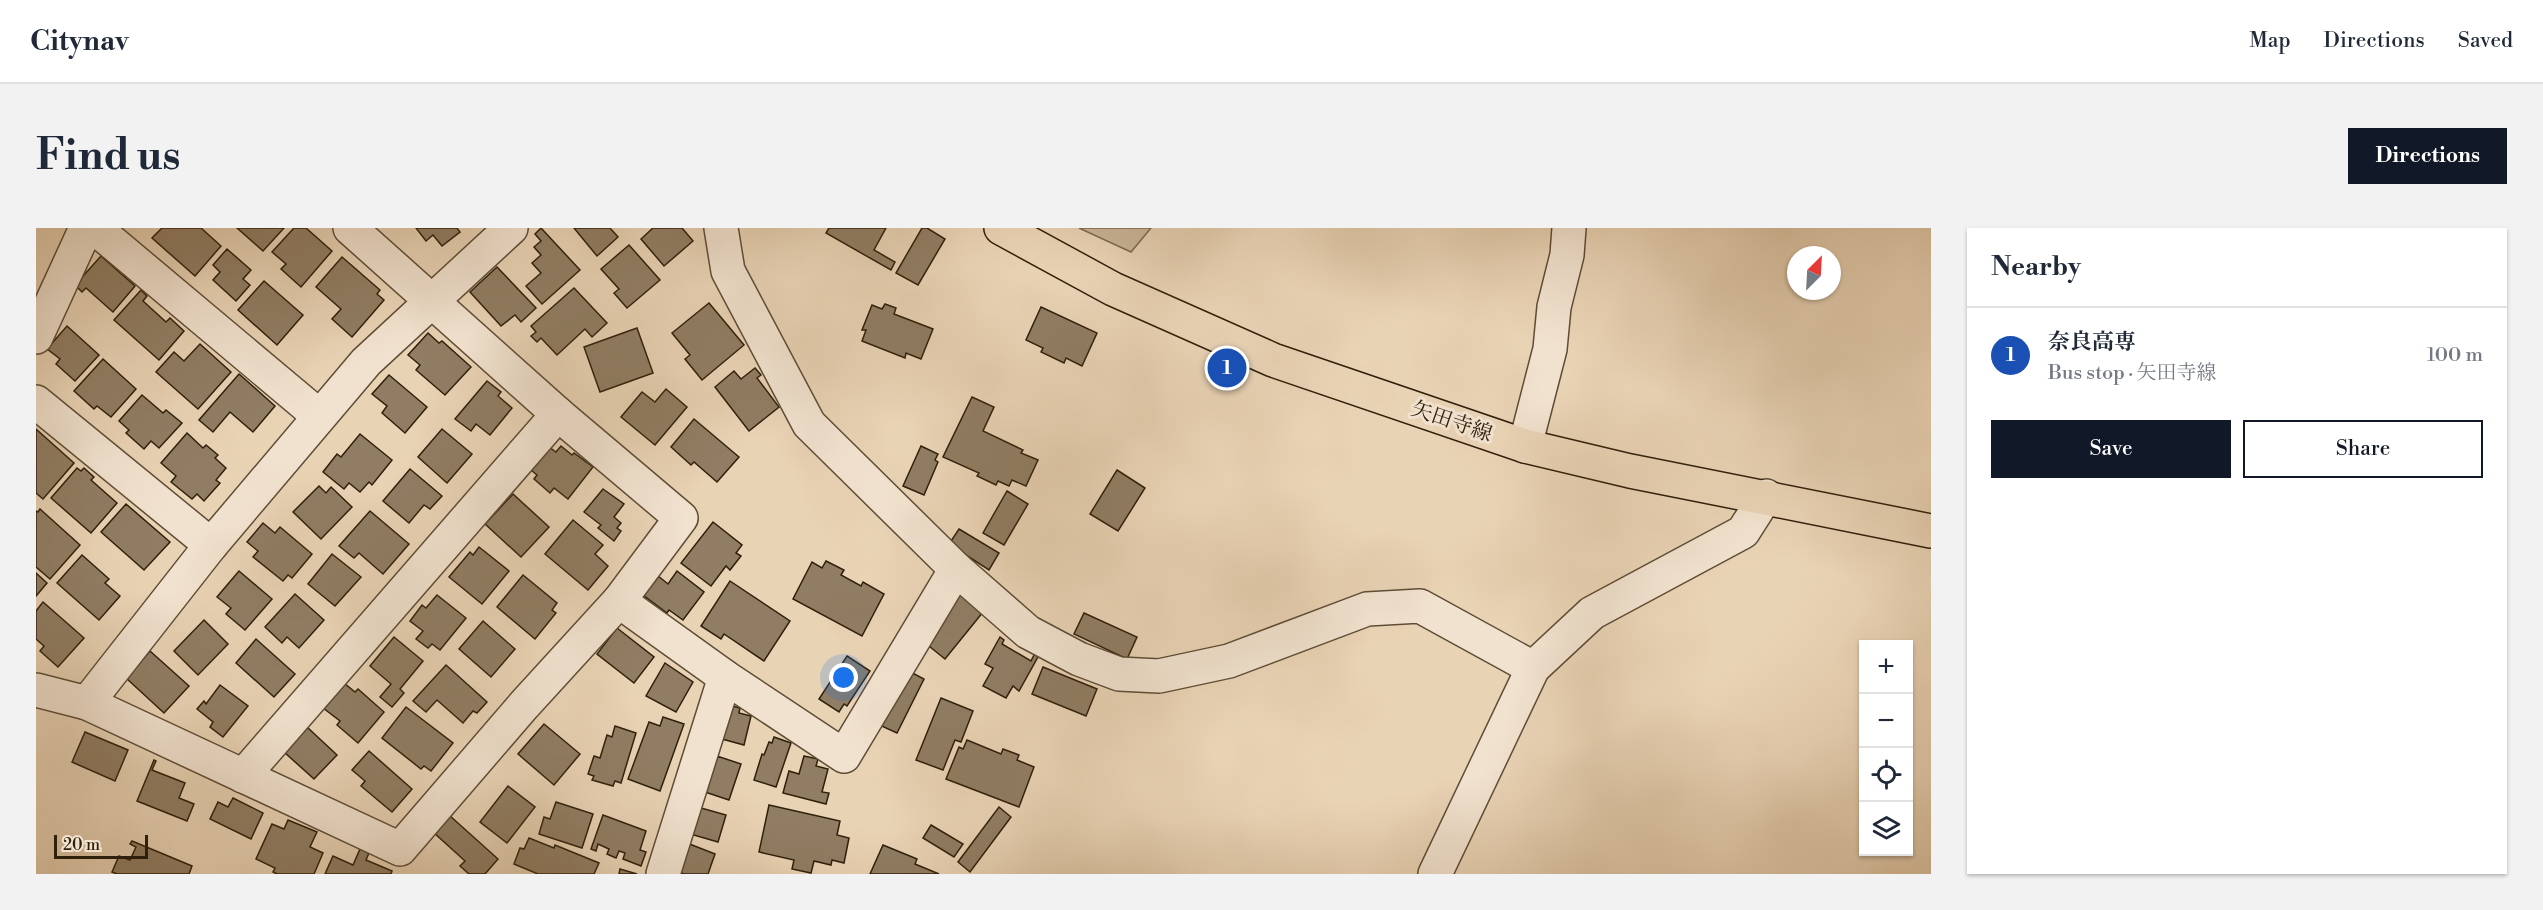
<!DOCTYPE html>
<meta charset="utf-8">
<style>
:root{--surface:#fff;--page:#f2f2f3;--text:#1f2937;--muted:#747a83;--line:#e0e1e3;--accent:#111827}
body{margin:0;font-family:"Libre Bodoni","Noto Serif JP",serif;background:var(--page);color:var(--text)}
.controls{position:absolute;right:18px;bottom:18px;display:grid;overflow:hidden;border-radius:0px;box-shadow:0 2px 4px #0004}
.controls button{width:54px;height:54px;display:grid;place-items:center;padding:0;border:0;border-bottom:2px solid var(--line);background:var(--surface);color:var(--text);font:30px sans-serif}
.compass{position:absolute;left:1751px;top:18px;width:54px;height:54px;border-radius:50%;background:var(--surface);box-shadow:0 2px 4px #0004;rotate:24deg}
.scale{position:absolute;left:18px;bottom:15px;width:94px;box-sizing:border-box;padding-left:6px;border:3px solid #2f200b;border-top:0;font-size:16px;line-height:21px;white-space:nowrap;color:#2f200b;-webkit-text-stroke:4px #f1e2cf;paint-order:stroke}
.you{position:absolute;left:808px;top:450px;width:21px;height:21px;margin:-15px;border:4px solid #fff;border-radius:50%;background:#1a73e8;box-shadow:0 0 0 9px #1a73e833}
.badge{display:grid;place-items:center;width:39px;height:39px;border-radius:50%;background:var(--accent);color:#fff;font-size:20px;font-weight:700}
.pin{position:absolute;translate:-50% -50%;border:3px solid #fff;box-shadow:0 2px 6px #0006}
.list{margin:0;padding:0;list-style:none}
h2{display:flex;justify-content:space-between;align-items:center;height:78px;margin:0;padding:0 24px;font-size:26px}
h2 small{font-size:20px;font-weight:400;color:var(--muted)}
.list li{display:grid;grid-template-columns:39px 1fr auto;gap:18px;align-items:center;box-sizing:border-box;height:96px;padding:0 24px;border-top:2px solid var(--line)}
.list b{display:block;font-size:22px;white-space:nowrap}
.list p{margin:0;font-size:20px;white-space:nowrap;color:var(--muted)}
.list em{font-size:20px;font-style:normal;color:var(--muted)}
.actions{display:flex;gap:12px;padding:18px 24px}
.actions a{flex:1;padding:14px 0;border:2px solid var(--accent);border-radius:0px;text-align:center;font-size:21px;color:var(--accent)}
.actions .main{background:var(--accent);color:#fff}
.icon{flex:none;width:33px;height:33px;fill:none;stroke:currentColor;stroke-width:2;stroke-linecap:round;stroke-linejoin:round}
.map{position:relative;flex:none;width:1895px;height:646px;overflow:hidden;border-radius:0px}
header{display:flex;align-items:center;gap:36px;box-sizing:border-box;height:84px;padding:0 30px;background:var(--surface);border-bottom:2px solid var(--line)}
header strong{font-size:28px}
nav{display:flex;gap:33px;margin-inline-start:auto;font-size:21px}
.intro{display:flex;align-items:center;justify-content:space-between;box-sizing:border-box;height:144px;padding:0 36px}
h1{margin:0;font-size:42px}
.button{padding:15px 27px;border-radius:0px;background:var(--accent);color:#fff;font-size:21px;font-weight:700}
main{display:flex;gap:36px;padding:0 36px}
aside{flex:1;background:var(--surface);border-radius:0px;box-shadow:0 2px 4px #0004}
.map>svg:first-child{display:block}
</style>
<header>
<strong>Citynav</strong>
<nav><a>Map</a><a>Directions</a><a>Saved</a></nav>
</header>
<div class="intro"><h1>Find us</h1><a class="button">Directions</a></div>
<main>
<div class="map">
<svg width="1895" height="646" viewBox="0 0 1895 646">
<rect width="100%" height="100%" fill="#e9d3b5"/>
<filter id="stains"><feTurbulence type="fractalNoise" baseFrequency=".00333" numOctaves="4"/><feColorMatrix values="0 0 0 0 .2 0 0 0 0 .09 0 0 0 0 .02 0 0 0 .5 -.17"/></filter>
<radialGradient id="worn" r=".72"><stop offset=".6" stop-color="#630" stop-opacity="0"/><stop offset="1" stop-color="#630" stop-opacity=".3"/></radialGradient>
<polygon fill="#c9b598" stroke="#7c6a52" stroke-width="1.5" points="1043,0 1115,0 1095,24"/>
<g fill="#907d63" stroke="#2f200b" stroke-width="1.5">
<polygon points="126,0 165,0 185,18 159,48 116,10"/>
<polygon points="201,0 248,0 227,23"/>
<polygon points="258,0 270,0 296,23 265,59 245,41 250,36 236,24"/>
<polygon points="380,0 421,0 424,4 406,18 397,7 390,13"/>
<polygon points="505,0 544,42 506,76 490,58 505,45 496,35 505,27 498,19 505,13 499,6"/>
<polygon points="538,0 574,0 582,9 561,28"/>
<polygon points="617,0 646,0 657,13 628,38 605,11"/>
<polygon points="793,0 850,0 838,22 859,34 855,42 790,5"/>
<polygon points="886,0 891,0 909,11 882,57 860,45"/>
<polygon points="593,17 624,52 591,80 578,65 583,61 565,41"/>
<polygon points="191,21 215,42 207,51 214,57 200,73 177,52 184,44 177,37"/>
<polygon points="65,28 99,58 77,84 50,60 46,64 39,57"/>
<polygon points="306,29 344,62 341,66 348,72 316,109 296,91 305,81 280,59"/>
<polygon points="461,39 500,80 485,94 479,87 465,98 434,64"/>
<polygon points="228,53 267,87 241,117 202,82"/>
<polygon points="538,60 571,95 556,109 549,101 521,127 505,110 501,114 495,108 500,104 495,98"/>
<polygon points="105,62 111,68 107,73 130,94 134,90 148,103 123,132 78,92"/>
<polygon points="673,75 708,117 666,152 649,131 654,127 636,105"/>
<polygon points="849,76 860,80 858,86 897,101 885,131 870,125 869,130 826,113 830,102 826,102 836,77 846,81"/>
<polygon points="1005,79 1061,105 1046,138 1030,130 1028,135 1005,124 1007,120 990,112"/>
<polygon points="31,98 63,127 39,153 20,136 24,131 11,121"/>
<polygon points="601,100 617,145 564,164 548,119"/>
<polygon points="392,105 403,115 406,113 435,139 409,167 380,142 384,137 372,127"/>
<polygon points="164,116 195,144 162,181 120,144 138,124 148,133"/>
<polygon points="67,131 100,161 75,189 61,178 58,181 38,163"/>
<polygon points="719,140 725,147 721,150 743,179 713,203 679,159 698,143 705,151"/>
<polygon points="203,146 239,178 217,204 194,184 177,204 163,192"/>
<polygon points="353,147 391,179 369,205 346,185 351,178 336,166"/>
<polygon points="451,153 465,164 462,168 476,180 454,207 440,196 435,203 419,191"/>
<polygon points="630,161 651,179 619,217 585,189 606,164 619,174"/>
<polygon points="106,167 127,185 130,182 146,195 123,220 115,213 108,221 90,205 93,202 83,193"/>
<polygon points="936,169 958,179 947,203 987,222 985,225 1002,232 990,258 976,252 973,258 962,253 960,257 941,248 943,245 907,229"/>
<polygon points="658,191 703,229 681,254 658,234 655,237 635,219"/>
<polygon points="0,201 38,235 7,271 0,265"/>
<polygon points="406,201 436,226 411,255 382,229"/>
<polygon points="151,205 167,220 170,217 182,227 179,230 190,240 180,252 184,255 168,273 161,266 156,271 135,254 140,248 125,235"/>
<polygon points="324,206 356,232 336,257 333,254 324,264 313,255 308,261 287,244 301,226 305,229"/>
<polygon points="525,218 536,227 538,225 557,239 532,271 518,260 514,265 498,251 501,247 495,242 513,219 520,224"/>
<polygon points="885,218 902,226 899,232 902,234 888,267 867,258"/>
<polygon points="41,240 45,243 48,240 58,249 55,252 81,275 55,305 15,270"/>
<polygon points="374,241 406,268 394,281 388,277 373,295 347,273"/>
<polygon points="1081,242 1109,260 1082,303 1054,286"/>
<polygon points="283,258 290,265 295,259 316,279 285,311 257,284"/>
<polygon points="567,261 588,276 578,289 585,295 581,300 585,303 578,313 562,300 565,297 548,284"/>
<polygon points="971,263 992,276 968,317 947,305"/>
<polygon points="477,266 513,299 485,329 449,296"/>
<polygon points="90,276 134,314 108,342 65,304"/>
<polygon points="4,281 44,317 14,351 0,339 0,283 2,284"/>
<polygon points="334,283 373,316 347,346 323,325 318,330 303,318"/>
<polygon points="537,292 567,317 559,326 572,338 552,362 509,326"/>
<polygon points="677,294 706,317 700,325 705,328 694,342 690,338 675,358 645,335"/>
<polygon points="227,295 239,305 244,299 276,326 256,350 252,347 247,353 217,329 222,323 211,314"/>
<polygon points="923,301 963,325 953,342 913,316"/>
<polygon points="443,319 473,343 446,376 413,349 434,324 437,327"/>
<polygon points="296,326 325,349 299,378 272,356"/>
<polygon points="46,327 73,351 69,355 84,368 63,392 21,355"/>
<polygon points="790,333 808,342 805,347 825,358 827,354 848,366 826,408 757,371 776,334 786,340"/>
<polygon points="203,343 236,371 209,402 190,386 195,380 181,369"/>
<polygon points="641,343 668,364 647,392 633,382 631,385 607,367 621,347 632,356"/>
<polygon points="0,345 11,355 0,368"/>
<polygon points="487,347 521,375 516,382 520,385 499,411 461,379"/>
<polygon points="694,353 754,393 728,433 688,406 685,411 665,398"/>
<polygon points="921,363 947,384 909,431 883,410"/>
<polygon points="259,366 288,392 263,420 251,409 246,415 229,399"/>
<polygon points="401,367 430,390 404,422 396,416 392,420 380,411 387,403 374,393 386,377 390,380"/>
<polygon points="7,374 48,410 22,439 4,423 8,418 0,411 0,383"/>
<polygon points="1048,385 1101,409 1091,431 1038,406"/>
<polygon points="168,392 192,416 162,447 138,423"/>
<polygon points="447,393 479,421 455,449 423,421"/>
<polygon points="581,400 618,429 598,455 561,426"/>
<polygon points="358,409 387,433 364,461 368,465 356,479 344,469 355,456 334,438"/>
<polygon points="964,409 968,412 966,416 995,433 999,425 1003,427 983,463 977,458 970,470 947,458 957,440 949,436"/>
<polygon points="220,411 259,446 238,469 200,435"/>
<polygon points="114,423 153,458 128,485 90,450"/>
<polygon points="811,428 834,443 811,478 808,476 803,484 783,471"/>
<polygon points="629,435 657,454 640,484 610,468"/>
<polygon points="410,437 451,474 441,485 437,483 427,495 401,472 390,484 377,473"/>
<polygon points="1007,439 1061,461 1050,488 996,466"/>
<polygon points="867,440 888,451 861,505 839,495"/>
<polygon points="308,455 319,464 322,461 348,484 322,515 301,497 304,493 287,480"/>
<polygon points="184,457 212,478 187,509 174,499 177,494 161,481 168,473 170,476"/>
<polygon points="905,470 937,483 925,514 919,512 907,542 880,532"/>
<polygon points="696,478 704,480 703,485 715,488 708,517 675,508"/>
<polygon points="370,479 417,515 395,543 388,538 385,541 346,510"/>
<polygon points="627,489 648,496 624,563 592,551 613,494 624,498"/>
<polygon points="508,496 544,526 518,557 482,526"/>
<polygon points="579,498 600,505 585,555 579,553 577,558 556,552 558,548 552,546 558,528 564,530 571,507 576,509"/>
<polygon points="271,499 301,527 278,551 248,524"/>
<polygon points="49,504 92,522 79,553 36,534"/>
<polygon points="738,509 755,515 740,559 718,552 726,526 728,527 733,514 736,515"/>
<polygon points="931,512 965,526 967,521 983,527 981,532 998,539 983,579 910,551 923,519 927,521"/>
<polygon points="333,523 376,561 356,584 325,558 329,553 316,542"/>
<polygon points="671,528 681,531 681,528 705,536 693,572 660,561"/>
<polygon points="768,528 782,531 780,538 792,541 786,564 793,565 790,576 747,565 753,543 763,546"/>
<polygon points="118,532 120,533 116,542 149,555 143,570 158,576 151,593 101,573"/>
<polygon points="472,558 499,579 471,615 444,594"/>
<polygon points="197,570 227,585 215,611 174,591 182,574 192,579"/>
<polygon points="520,574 557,586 546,620 503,606 508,589 514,591"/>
<polygon points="733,577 804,593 801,607 813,610 808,635 796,632 795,637 778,633 775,645 756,641 758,632 723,624"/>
<polygon points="658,578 690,587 682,614 651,605"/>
<polygon points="963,579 975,589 934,644 922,634"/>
<polygon points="413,587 462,631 449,646 433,646 424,638 429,633 397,604"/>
<polygon points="567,587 610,603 604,622 610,624 605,638 587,631 589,625 583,623 580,630 571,626 573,621 562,616 560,623 555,621"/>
<polygon points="252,592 281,604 274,619 287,625 278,646 241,646 237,644 239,640 220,631 236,596 248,601"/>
<polygon points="895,597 927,616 918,629 887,610"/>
<polygon points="493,610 518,620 519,617 563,635 558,646 502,646 478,636 484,620 488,621"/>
<polygon points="96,613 156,638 153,646 81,646 76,644 83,628 94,632 100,619 94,616"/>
<polygon points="651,615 679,626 672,646 648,646 640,643"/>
<polygon points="847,617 881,631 879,636 903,646 834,646"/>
<polygon points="324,621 333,625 330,632 356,643 355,646 289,646 297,628 317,637"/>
<polygon points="584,641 601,646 583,646"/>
</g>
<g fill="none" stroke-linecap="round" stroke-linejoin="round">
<g stroke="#5e4d36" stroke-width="36">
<g id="minor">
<polyline points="59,0 283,188"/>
<polyline points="685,0 692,43 773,196 920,341 992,404 1043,431 1083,446 1123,448 1193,433 1331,381 1384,378 1497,440"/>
<polyline points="0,109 50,0"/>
<polyline points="0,174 175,317"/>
<polyline points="1489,218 1514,121 1518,79 1531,27 1533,0"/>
<polyline points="583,373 689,449 808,528 920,341"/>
<polyline points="0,462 51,475 364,621 488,477 583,373 645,290 522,186 314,0"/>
<polyline points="51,475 175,317 330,134 475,0"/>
<polyline points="207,548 522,186"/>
<polyline points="627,646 689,449"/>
<polyline points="1399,646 1497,440 1556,385 1707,304 1730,268"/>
</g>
</g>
<g stroke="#2f200b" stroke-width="36">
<polyline id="major" points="965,0 1077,61 1237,132 1489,218 1594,243 1895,303"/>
</g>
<use href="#minor" stroke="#f1e2cf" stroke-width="33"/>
<use href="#major" stroke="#e9d3b5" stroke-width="33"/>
</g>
<g text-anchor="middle" stroke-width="6" stroke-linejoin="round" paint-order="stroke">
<g font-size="21" fill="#2f200b" stroke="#f1e2cf">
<text transform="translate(1416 193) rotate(19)" y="7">矢田寺線</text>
</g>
</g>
<rect width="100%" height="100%" filter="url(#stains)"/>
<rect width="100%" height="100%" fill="url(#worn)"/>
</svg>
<div class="controls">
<button>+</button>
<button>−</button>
<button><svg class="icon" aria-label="locate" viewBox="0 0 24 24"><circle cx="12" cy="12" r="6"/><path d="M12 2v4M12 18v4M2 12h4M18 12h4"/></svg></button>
<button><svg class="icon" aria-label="layers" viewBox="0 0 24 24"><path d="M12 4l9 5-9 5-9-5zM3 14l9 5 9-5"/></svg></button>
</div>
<svg class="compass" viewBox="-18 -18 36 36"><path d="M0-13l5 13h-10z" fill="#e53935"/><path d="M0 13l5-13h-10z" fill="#747a83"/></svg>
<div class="scale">20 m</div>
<div class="you"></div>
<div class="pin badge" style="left:1191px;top:140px;background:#1a4fb4">1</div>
</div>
<aside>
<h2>Nearby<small></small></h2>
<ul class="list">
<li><span class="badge" style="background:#1a4fb4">1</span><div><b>奈良高専</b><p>Bus stop · 矢田寺線</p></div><em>100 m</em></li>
</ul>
<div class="actions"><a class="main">Save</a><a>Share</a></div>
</aside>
</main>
